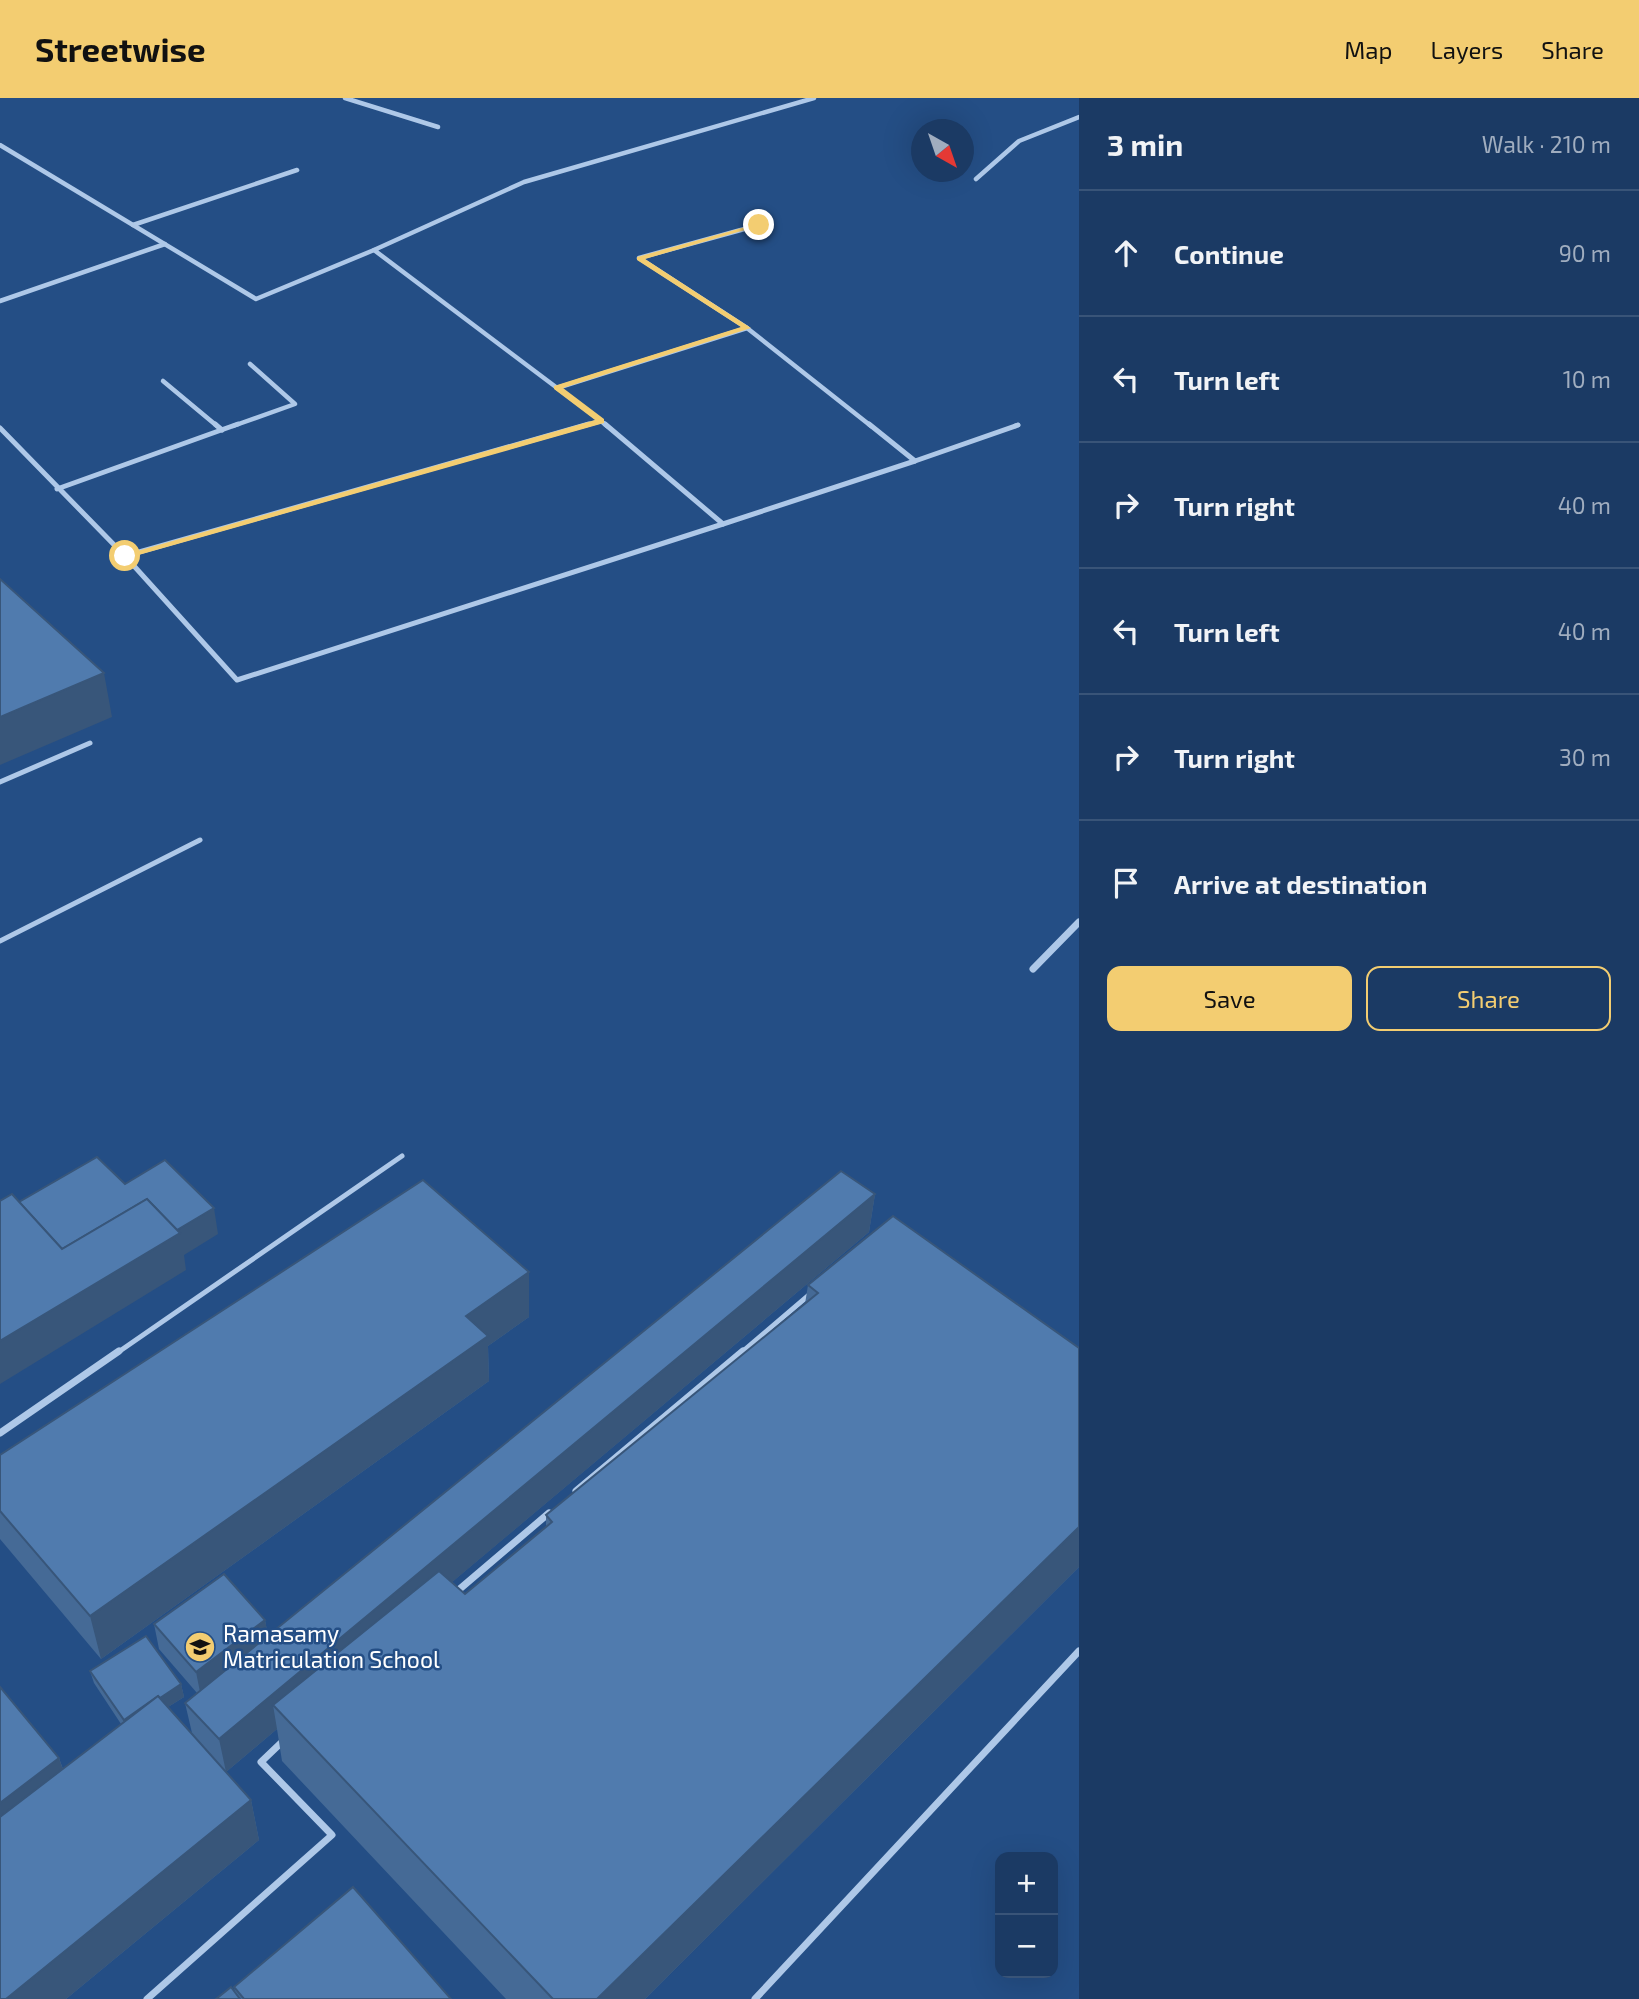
<!DOCTYPE html>
<meta charset="utf-8">
<style>
:root{--surface:#1b3a64;--page:#28456d;--text:#f1f3f6;--muted:#a0adbf;--line:#395478;--accent:#f3cd71}
body{margin:0;font-family:"Exo 2",sans-serif;background:var(--page);color:var(--text)}
.controls{position:absolute;right:21px;bottom:21px;display:grid;overflow:hidden;border-radius:14px;box-shadow:0 7px 28px #0002}
.controls button{width:63px;height:63px;display:grid;place-items:center;padding:0;border:0;border-bottom:2px solid var(--line);background:var(--surface);color:var(--text);font:35px sans-serif}
.compass{position:absolute;left:911px;top:21px;width:63px;height:63px;border-radius:50%;background:var(--surface);box-shadow:0 7px 28px #0002;rotate:140deg}
.stop{position:absolute;width:21px;height:21px;margin:-16px;border:5px solid #f3cd71;border-radius:50%;background:#fff}
.stop.end{background:#f3cd71;border-color:#fff;box-shadow:0 2px 7px #0008}
.list{margin:0;padding:0;list-style:none}
h2{display:flex;justify-content:space-between;align-items:center;height:91px;margin:0;padding:0 28px;font-size:30px}
h2 small{font-size:23px;font-weight:400;color:var(--muted)}
.list li{display:grid;grid-template-columns:46px 1fr auto;gap:21px;align-items:center;box-sizing:border-box;height:126px;padding:0 28px;border-top:2px solid var(--line)}
.list b{display:block;font-size:26px;white-space:nowrap}
.list em{font-size:23px;font-style:normal;color:var(--muted)}
.actions{display:flex;gap:14px;padding:21px 28px}
.actions a{flex:1;padding:16px 0;border:2px solid var(--accent);border-radius:14px;text-align:center;font-size:24px;color:var(--accent)}
.actions .main{background:var(--accent);color:#111}
.icon{flex:none;width:38px;height:38px;fill:none;stroke:currentColor;stroke-width:2;stroke-linecap:round;stroke-linejoin:round}
.map{position:relative;flex:none;width:1079px;height:1901px;overflow:hidden}
header{display:flex;align-items:center;gap:42px;box-sizing:border-box;height:98px;padding:0 35px;background:var(--accent);color:#111}
header strong{font-size:33px}
nav{display:flex;gap:38px;margin-inline-start:auto;font-size:24px}
main{display:flex}
aside{flex:1;background:var(--surface)}
.map>svg:first-child{display:block}
</style>
<header>
<strong>Streetwise</strong>
<nav><a>Map</a><a>Layers</a><a>Share</a></nav>
</header>
<main>
<div class="map">
<svg width="1079" height="1901" viewBox="0 0 1079 1901">
<rect width="100%" height="100%" fill="#244e85"/>
<g fill="none" stroke-linecap="round" stroke-linejoin="round">
<g stroke="#aec8e8" stroke-width="5">
<polyline points="0,843 200,742"/>
<polyline points="117,1255 402,1058"/>
<polyline points="741,1255 809,1197"/>
</g>
<g stroke="#aec8e8" stroke-width="7">
<polyline points="0,1335 119,1253"/>
<polyline points="576,1393 743,1253"/>
<polyline points="455,1495 549,1415"/>
<polyline points="147,1901 332,1737 261,1664 283,1643"/>
<polyline points="755,1901 1079,1553"/>
</g>
<g stroke="#aec8e8" stroke-width="4.5">
<polyline points="345,0 438,29"/>
<polyline points="0,47 256,201 374,152"/>
<polyline points="976,81 1019,43 1079,19"/>
<polyline points="133,127 297,72"/>
<polyline points="0,203 165,146"/>
<polyline points="747,230 871,328"/>
<polyline points="163,283 217,328"/>
<polyline points="557,290 747,230 639,160 759,127"/>
<polyline points="601,323 374,152 524,84 814,0"/>
<polyline points="233,328 295,306 250,266"/>
<polyline points="583,328 601,323 607,328"/>
<polyline points="1015,328 1018,327"/>
</g>
<g stroke="#aec8e8" stroke-width="5">
<polyline points="215,326 222,332"/>
<polyline points="0,330 125,458"/>
<polyline points="915,363 1018,327"/>
<polyline points="57,391 238,326"/>
<polyline points="723,426 915,363 869,326"/>
<polyline points="125,458 237,582 723,426 605,326"/>
<polyline points="125,458 589,326"/>
<polyline points="0,684 90,645"/>
</g>
<polyline stroke="#aec8e8" stroke-width="7" points="1033,871 1079,824"/>
</g>
<g fill="#456a96">
<polygon points="875,1096 869,1134 452,1484 465,1496 546,1429 546,1417 805,1206 808,1187 893,1118 1079,1469 645,1901 506,1901 282,1663 277,1631 226,1674 251,1702 259,1742 66,1901 0,1901 59,1660 63,1671 121,1626 94,1585 90,1573 181,1586 184,1599 168,1609 192,1635 185,1605 197,1595 159,1551 154,1526 265,1522 268,1538"/>
<polygon points="529,1174 529,1219 488,1248 489,1283 101,1561 0,1441 0,1357"/>
<polygon points="234,1889 451,1901 216,1901 235,1895"/>
</g>
<g fill="#38567a">
<polygon points="104,575 112,619 0,667 0,619"/>
<polygon points="875,1096 869,1134 288,1622 273,1607 277,1631 226,1674 219,1641"/>
<polygon points="214,1110 218,1136 184,1157 186,1172 0,1286 0,1243"/>
<polygon points="529,1174 529,1219 488,1248 489,1283 101,1561 90,1518 466,1218"/>
<polygon points="1079,1429 1079,1469 645,1901 597,1901"/>
<polygon points="265,1522 270,1547 201,1599 196,1574"/>
<polygon points="181,1586 184,1599 127,1635 124,1622"/>
<polygon points="59,1660 67,1684 0,1735 0,1705"/>
<polygon points="251,1702 259,1742 66,1901 6,1901"/>
</g>
<g fill="#507bae" stroke="#38567a" stroke-width="2">
<polygon points="0,481 104,575 0,619"/>
<polygon points="97,1059 125,1086 165,1062 214,1110 177,1132 147,1101 62,1151 19,1104"/>
<polygon points="841,1073 875,1096 219,1641 185,1605"/>
<polygon points="423,1082 529,1174 466,1218 488,1238 90,1518 0,1413 0,1357"/>
<polygon points="12,1096 62,1151 147,1101 180,1135 0,1243 0,1103"/>
<polygon points="893,1118 1079,1250 1079,1429 597,1901 553,1901 273,1607 439,1473 465,1496 552,1424 546,1417 818,1195 808,1187"/>
<polygon points="224,1476 265,1522 196,1574 154,1526"/>
<polygon points="146,1538 181,1586 160,1600 158,1598 124,1622 90,1573"/>
<polygon points="0,1589 59,1660 0,1705"/>
<polygon points="158,1598 251,1702 6,1901 0,1901 0,1719"/>
<polygon points="353,1789 451,1901 244,1901 234,1889"/>
<polygon points="231,1889 240,1901 216,1901"/>
</g>
<polygon fill="#f3cd71" points="756,126 762,127 645,161 751,230 563,290 604,321 604,325 128,460 120,458 595,322 554,291 554,288 741,229 637,162 637,159"/>
<defs>
<g id="school-disc" transform="scale(1.575)"><circle r="9.5" fill="#f3cd71" stroke="#244e85"/><path d="M0-5L7-2L0 1L-7-2ZM-4 1L0 2.5L4 1V4Q0 6-4 4Z" fill="#111"/></g>
</defs>
<g fill-rule="evenodd">
<use href="#school-disc" x="200" y="1549"/>
</g>
<g text-anchor="middle" stroke-width="5" stroke-linejoin="round" paint-order="stroke">
<g font-size="23" fill="#fff" stroke="#244e85" text-anchor="start">
<text x="223" y="1544">Ramasamy<tspan x="223" dy="26">Matriculation School</tspan></text>
</g>
</g>
</svg>
<div class="controls">
<button>+</button>
<button>−</button>
</div>
<svg class="compass" viewBox="-18 -18 36 36"><path d="M0-13l5 13h-10z" fill="#e53935"/><path d="M0 13l5-13h-10z" fill="#a0adbf"/></svg>
<div class="stop" style="left:125px;top:458px"></div>
<div class="stop end" style="left:759px;top:127px"></div>
</div>
<aside>
<h2>3 min<small>Walk · 210 m</small></h2>
<ul class="list">
<li><svg class="icon" aria-label="ahead" viewBox="0 0 24 24"><path d="M12 20V5M6 11l6-6 6 6"/></svg><div><b>Continue</b></div><em>90 m</em></li>
<li><svg class="icon" aria-label="left" viewBox="0 0 24 24"><path d="M17 20v-9H6M10 6l-5 5 5 5"/></svg><div><b>Turn left</b></div><em>10 m</em></li>
<li><svg class="icon" aria-label="right" viewBox="0 0 24 24"><path d="M7 20v-9h11M14 6l5 5-5 5"/></svg><div><b>Turn right</b></div><em>40 m</em></li>
<li><svg class="icon" aria-label="left" viewBox="0 0 24 24"><path d="M17 20v-9H6M10 6l-5 5 5 5"/></svg><div><b>Turn left</b></div><em>40 m</em></li>
<li><svg class="icon" aria-label="right" viewBox="0 0 24 24"><path d="M7 20v-9h11M14 6l5 5-5 5"/></svg><div><b>Turn right</b></div><em>30 m</em></li>
<li><svg class="icon" aria-label="arrive" viewBox="0 0 24 24"><path d="M6 21V4h12l-3 4 3 4H6"/></svg><div><b>Arrive at destination</b></div></li>
</ul>
<div class="actions"><a class="main">Save</a><a>Share</a></div>
</aside>
</main>
